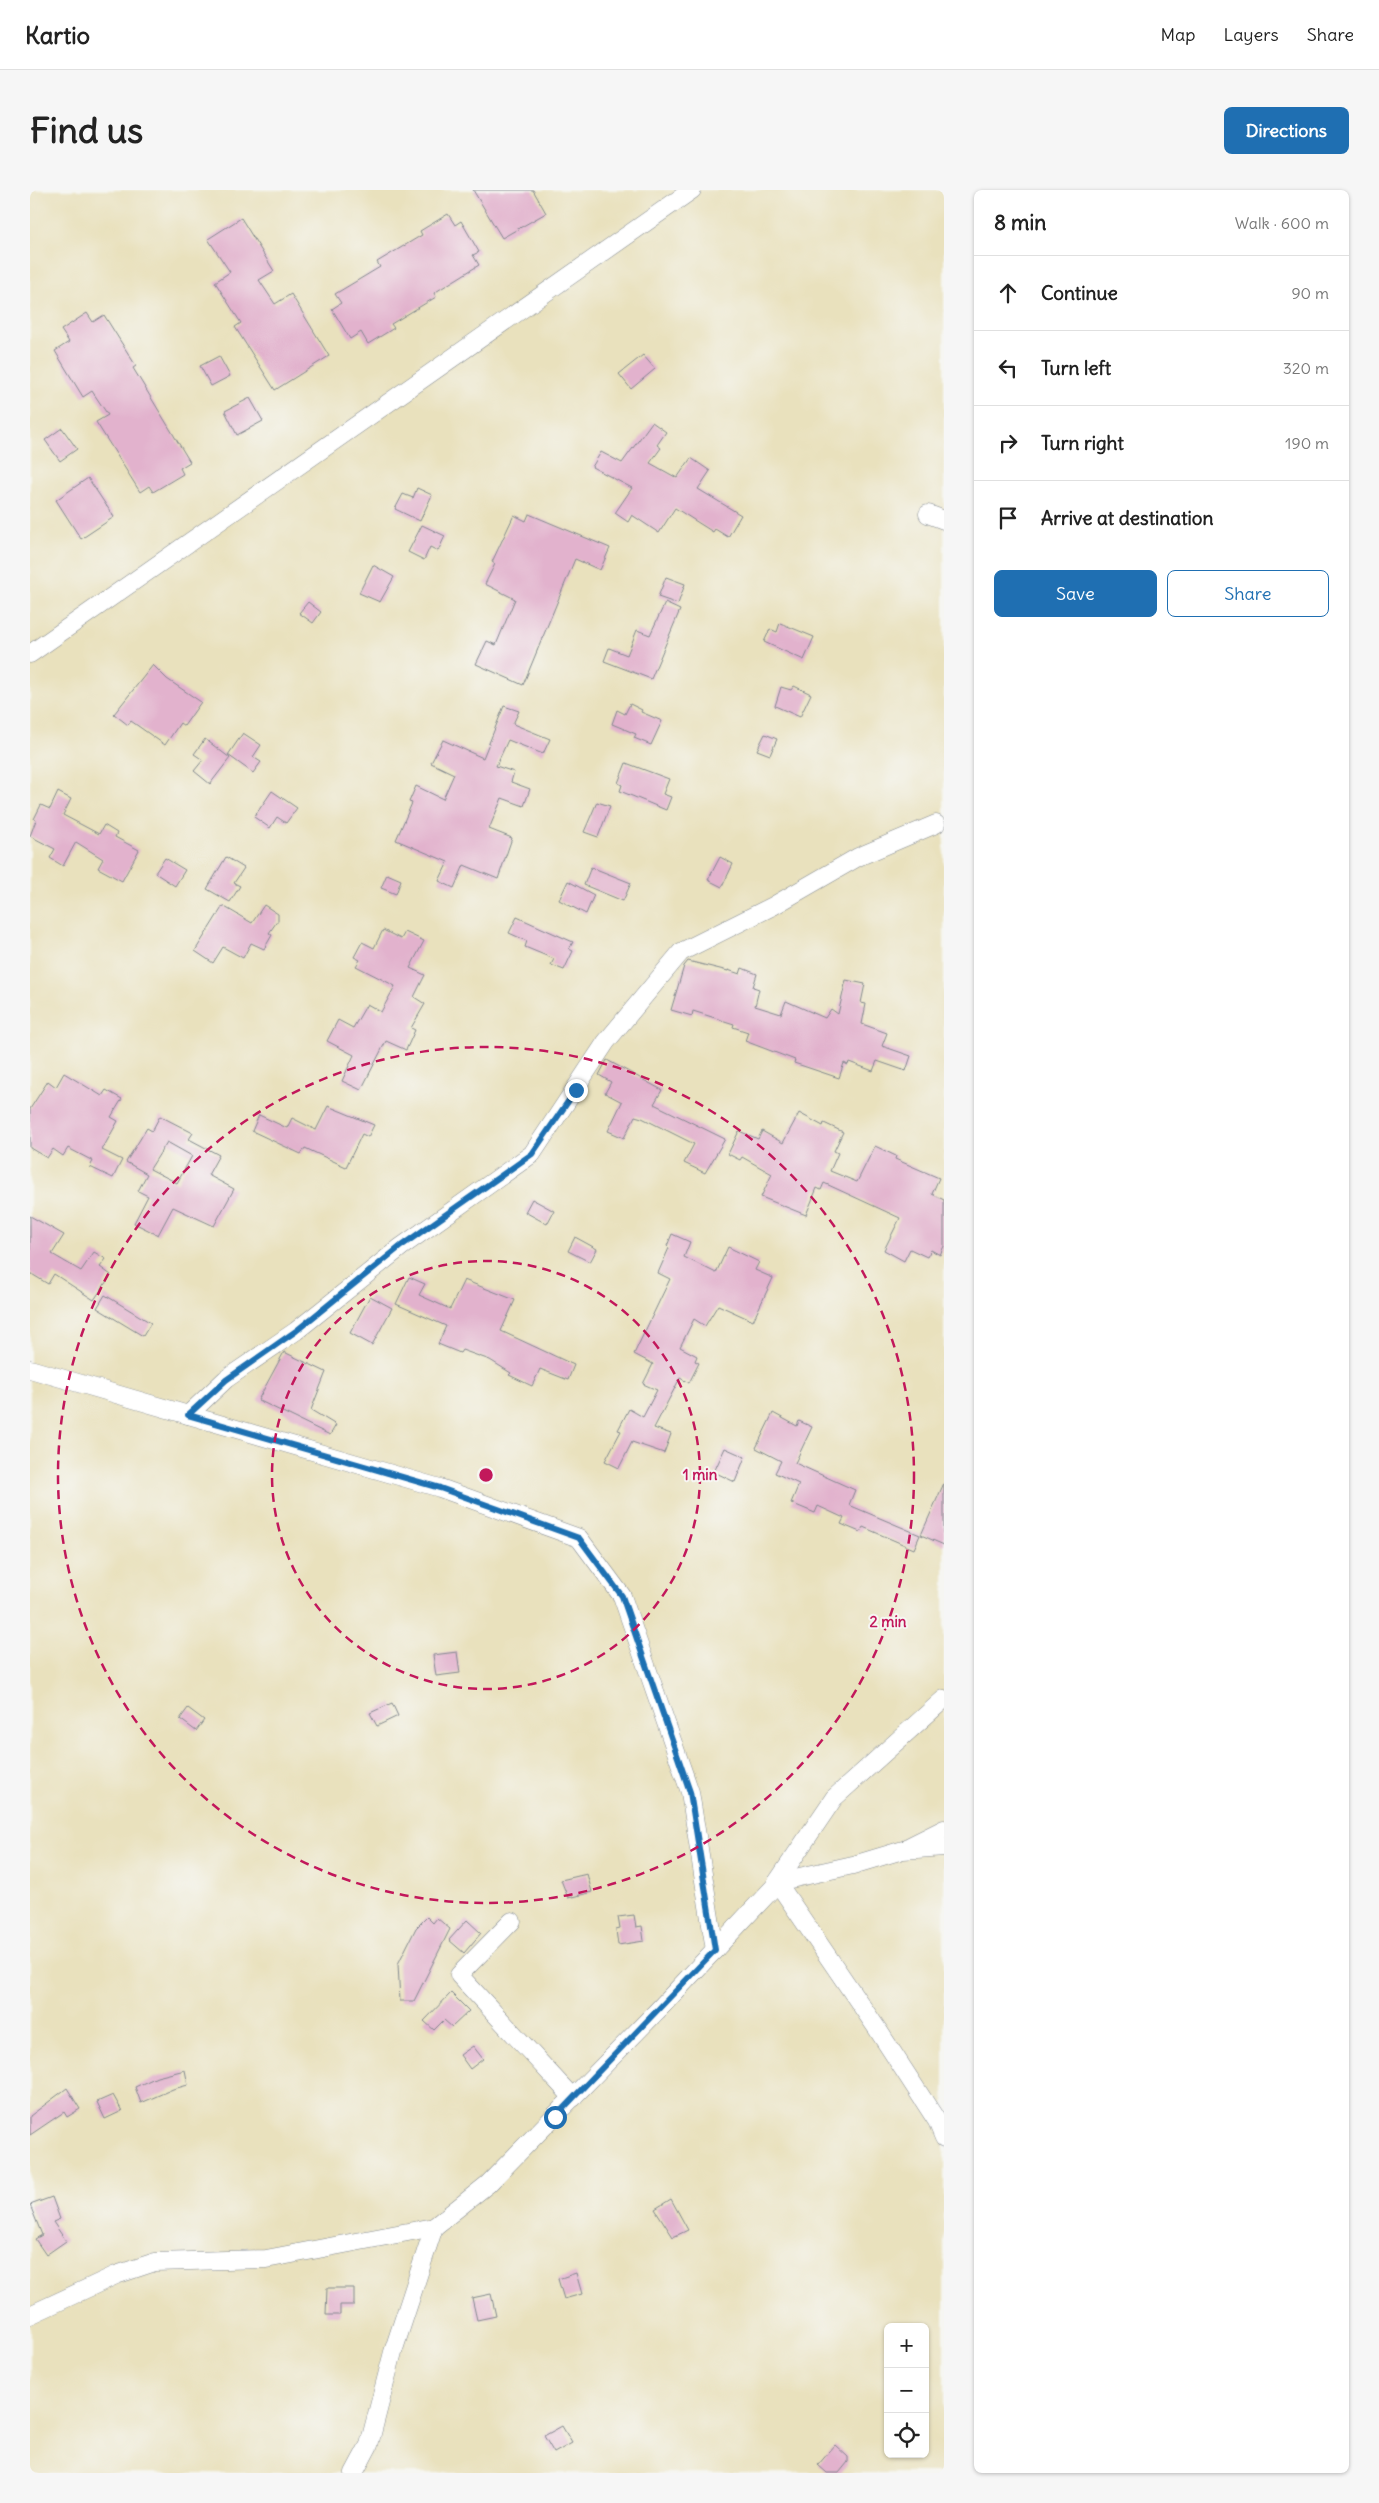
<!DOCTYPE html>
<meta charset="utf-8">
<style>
:root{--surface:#fff;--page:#f6f6f6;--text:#222;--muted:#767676;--line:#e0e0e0;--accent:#1f6fb2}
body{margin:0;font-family:Delius,sans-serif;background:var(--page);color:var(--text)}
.controls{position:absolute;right:15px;bottom:15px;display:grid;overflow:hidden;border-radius:8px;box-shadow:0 1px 4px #0004}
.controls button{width:45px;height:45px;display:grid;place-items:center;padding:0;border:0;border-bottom:1px solid var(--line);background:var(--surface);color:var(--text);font:25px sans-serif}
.stop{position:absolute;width:15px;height:15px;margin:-11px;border:4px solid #1f6fb2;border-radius:50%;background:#fff}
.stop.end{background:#1f6fb2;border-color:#fff;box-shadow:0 1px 5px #0008}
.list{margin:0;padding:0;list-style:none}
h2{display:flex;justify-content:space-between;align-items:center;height:65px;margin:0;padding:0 20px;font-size:21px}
h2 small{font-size:16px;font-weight:400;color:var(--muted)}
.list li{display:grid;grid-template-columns:32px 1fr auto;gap:15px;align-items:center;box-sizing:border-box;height:75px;padding:0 20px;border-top:1px solid var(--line)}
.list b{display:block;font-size:19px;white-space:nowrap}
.list em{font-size:16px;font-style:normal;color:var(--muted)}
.actions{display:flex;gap:10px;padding:15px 20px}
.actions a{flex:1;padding:11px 0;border:1px solid var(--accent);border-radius:8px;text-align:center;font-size:18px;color:var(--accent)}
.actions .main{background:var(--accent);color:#fff}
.icon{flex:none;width:28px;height:28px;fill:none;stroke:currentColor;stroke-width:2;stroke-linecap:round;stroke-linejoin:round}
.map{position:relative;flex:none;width:914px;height:2283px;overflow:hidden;border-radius:8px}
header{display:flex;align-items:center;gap:30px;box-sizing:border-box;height:70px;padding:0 25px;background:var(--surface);border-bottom:1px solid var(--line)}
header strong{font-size:24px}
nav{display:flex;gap:28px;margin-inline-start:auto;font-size:18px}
.intro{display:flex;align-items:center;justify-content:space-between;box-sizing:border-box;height:120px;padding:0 30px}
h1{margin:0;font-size:35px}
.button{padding:12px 22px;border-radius:8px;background:var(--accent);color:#fff;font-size:18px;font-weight:700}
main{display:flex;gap:30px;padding:0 30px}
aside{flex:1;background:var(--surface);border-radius:8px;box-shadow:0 1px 4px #0004}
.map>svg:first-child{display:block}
</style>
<header>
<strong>Kartio</strong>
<nav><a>Map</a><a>Layers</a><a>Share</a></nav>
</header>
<div class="intro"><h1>Find us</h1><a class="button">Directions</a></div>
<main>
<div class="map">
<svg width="914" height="2283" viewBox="0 0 914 2283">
<rect width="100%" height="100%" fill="#f6f6f2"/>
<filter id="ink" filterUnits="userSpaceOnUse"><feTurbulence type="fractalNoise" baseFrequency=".02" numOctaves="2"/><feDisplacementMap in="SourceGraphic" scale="10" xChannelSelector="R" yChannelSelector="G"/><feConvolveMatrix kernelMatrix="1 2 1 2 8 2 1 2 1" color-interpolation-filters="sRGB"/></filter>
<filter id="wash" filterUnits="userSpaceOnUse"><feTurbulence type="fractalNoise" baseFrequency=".0096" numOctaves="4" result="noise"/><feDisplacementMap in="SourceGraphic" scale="20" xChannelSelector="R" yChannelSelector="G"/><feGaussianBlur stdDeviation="1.12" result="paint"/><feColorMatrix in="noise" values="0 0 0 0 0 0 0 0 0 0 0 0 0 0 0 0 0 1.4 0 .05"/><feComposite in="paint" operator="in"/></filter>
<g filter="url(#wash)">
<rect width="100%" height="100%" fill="#e9e1bd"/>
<g id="blocks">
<g fill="#e2b2cd" fill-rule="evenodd">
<polygon points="443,0 503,0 516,23 472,48"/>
<polygon points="418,24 425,35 431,31 449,62 443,65 449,75 404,103 406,107 361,134 364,138 338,154 331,142 320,149 302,119 311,113 305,104 350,77 347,72 392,45 390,41"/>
<polygon points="211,28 244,81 229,90 245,114 261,104 299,166 245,200 205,137 211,133 185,92 200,82 178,49"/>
<polygon points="57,123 63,132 74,125 106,176 103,178 160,272 150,278 153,284 123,302 119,296 110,302 66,232 78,225 62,201 53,207 25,161 39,152 31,140"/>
<polygon points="613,165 625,179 601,199 589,184"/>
<polygon points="189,166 200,186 181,196 170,176"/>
<polygon points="220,208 233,231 207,245 195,221"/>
<polygon points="622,232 636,242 627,255 631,258 620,273 647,288 661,268 680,281 668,299 711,325 698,347 685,339 683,342 645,318 629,343 602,325 598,332 585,323 602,298 562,277 571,262 592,273"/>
<polygon points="32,238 47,259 30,271 15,250"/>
<polygon points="58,288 84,327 51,349 26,310"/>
<polygon points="387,298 402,305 390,331 365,319 373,304 383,308"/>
<polygon points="499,324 580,358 570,380 545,369 493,495 446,474 457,451 466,455 485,409 455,394 465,374 462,372 484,325 496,331"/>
<polygon points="392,335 415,346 408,361 400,357 394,370 378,362"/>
<polygon points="343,375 364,387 350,412 329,403"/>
<polygon points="636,387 655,394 648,414 628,407"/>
<polygon points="278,412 291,422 283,433 269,423"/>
<polygon points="635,413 650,420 621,489 574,471 579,458 597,465 607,440 620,445"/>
<polygon points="750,433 784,447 774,470 734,452 740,439 747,442"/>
<polygon points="123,475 137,489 171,512 154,536 150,533 135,555 101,531 98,535 84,524"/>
<polygon points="764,496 781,504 770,527 745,516 751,497 761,500"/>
<polygon points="600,514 612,520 611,522 632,531 621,555 604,548 606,544 582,534 587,520 595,524"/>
<polygon points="474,516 489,521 483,534 520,549 513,564 478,550 466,576 484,582 481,592 500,599 494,616 472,608 459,639 482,648 468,689 434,675 424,698 409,691 418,672 366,650 382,613 379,612 386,596 413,609 424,584 401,573 413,550 453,568"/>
<polygon points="213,543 231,555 223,567 231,572 223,583 198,565"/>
<polygon points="735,544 747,549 740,565 727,560"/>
<polygon points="175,549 200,568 180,594 164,581 173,570 164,564"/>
<polygon points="596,573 639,589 633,604 641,607 636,620 590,601 592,595 588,593"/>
<polygon points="242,601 267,618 256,633 247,627 240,638 224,627"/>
<polygon points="28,602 41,609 33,625 69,644 74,635 87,643 85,647 109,660 92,691 68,678 73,669 46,652 33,676 20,668 25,659 0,646 6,630 4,629 11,615 20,619"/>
<polygon points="567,612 580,616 568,647 554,642"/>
<polygon points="196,667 214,678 204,693 210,696 200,712 177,699"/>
<polygon points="690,667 703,674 692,697 678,690"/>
<polygon points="135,668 155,680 145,696 125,683"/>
<polygon points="561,677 601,693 593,711 554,695"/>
<polygon points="357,684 371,690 366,704 351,698"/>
<polygon points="538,691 564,705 556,724 529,710"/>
<polygon points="234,715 248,724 248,730 239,743 242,745 234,759 221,753 213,768 193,757 183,773 165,761 193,716 222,733"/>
<polygon points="487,727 543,752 539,759 543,761 534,780 521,775 524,769 495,757 497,751 479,743"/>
<polygon points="353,740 371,749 375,742 394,751 380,778 395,785 384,807 395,814 381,838 385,840 376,860 356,851 331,900 312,891 324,865 297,851 308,830 323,838 337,814 351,822 365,796 326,776 330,770 324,767 332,752 344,758"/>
<polygon points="658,771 698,781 698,780 710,784 712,778 727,784 723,797 729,799 725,816 751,824 756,811 795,828 801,819 808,824 816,790 835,794 831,813 836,814 832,834 857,843 852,856 881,866 876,881 847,871 843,881 819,872 818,875 814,873 809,888 764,873 765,870 715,851 718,842 703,837 704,834 663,821 662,826 641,820 654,776"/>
<polygon points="577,870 632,900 624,914 695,949 675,983 654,973 664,954 612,928 605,926 594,948 578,941 592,912 575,903 581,892 569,885"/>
<polygon points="34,883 72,906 76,900 92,909 81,927 88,931 72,960 92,970 83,988 60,977 63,971 38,958 33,966 23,959 17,968 0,958 0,919 18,891 26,897"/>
<polygon points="298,916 344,935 338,947 332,944 316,977 275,958 271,964 222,941 229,925 257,938 262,928 286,940"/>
<polygon points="769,923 793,936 794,933 813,942 804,961 808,963 800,981 827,992 845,956 866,966 865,969 909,988 902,1004 914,1010 914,1056 910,1065 901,1060 897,1067 880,1059 874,1071 854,1060 870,1028 794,993 791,1000 787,998 776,1025 731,1007 742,984 712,967 710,970 698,964 709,941 728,949 732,941 753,953"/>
<path d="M130,926l33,17 -4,6 30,16 -11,20 26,14 -20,37 -41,-19 -15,28 -24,-12 14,-27 -10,-5 9,-17 -21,-12 21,-34 5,3zM137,952l25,14 -15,27 -27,-14z"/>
<polygon points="502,1009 524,1021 517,1034 495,1022"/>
<polygon points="0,1026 34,1045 22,1064 51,1081 64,1062 76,1069 70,1077 81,1085 64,1110 24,1084 18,1094 0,1083"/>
<polygon points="642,1044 660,1052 654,1067 686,1083 698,1057 729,1072 725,1080 743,1088 723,1131 688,1115 675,1136 664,1129 650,1157 667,1166 665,1171 669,1173 659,1193 650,1188 624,1238 641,1244 634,1263 602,1252 589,1278 575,1271 591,1241 588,1240 599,1219 613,1227 627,1200 613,1194 623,1174 604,1164 640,1089 628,1083 639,1058 637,1056"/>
<polygon points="545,1047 567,1059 560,1072 538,1061"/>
<polygon points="379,1087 395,1094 389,1105 420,1119 434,1090 485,1110 471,1141 544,1175 538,1190 510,1179 502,1196 479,1185 481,1183 460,1170 432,1160 430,1163 408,1154 416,1136 366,1114"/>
<polygon points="75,1105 121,1133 113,1146 67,1118"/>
<polygon points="340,1106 362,1118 342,1155 320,1143"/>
<polygon points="254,1162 296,1182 281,1220 306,1235 300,1245 228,1210"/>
<polygon points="743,1223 767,1236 769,1231 782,1237 765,1273 825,1300 819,1315 890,1345 884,1359 833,1337 830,1342 811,1334 814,1328 788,1316 785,1323 761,1313 769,1294 745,1283 751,1271 726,1258"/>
<polygon points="695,1258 715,1267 705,1292 684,1282"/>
<polygon points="914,1293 914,1355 891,1345"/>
<polygon points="427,1462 430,1483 406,1486 403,1465"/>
<polygon points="362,1513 368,1526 347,1536 340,1523"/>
<polygon points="158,1518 174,1530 166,1541 150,1529"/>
<polygon points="557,1684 562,1702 538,1708 531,1690"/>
<polygon points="604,1725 606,1737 612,1736 614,1751 588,1755 586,1740 590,1739 588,1727"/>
<polygon points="397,1727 403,1733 407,1728 420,1739 384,1811 370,1811 368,1774 386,1738"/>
<polygon points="437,1730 451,1743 434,1763 419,1750"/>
<polygon points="421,1803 439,1821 422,1837 414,1830 404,1840 394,1831"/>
<polygon points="443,1856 453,1869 440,1879 430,1865"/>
<polygon points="155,1880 158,1895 143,1899 111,1913 105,1897 127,1887"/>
<polygon points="37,1898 50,1919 37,1927 34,1922 0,1945 0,1926"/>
<polygon points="83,1905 92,1921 75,1929 67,1912"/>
<polygon points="22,2007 30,2029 23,2032 36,2051 16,2065 5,2049 12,2045 0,2015"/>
<polygon points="641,2009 658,2040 643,2047 625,2019"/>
<polygon points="546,2083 552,2104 534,2109 528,2089"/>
<polygon points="297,2098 324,2098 324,2115 310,2115 310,2125 296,2125"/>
<polygon points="461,2104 466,2126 447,2130 442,2108"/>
<polygon points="532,2236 542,2253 524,2263 514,2246"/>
<polygon points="805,2255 818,2267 818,2272 809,2283 797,2283 788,2275"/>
</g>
</g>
</g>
<g filter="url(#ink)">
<use href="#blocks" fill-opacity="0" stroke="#82888e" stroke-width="1"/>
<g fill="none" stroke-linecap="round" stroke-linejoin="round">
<g stroke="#82888e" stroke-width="19">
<g id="minor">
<polyline points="898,324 914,330"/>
<polyline points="0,464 662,0"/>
<polyline points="0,1179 410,1298 549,1348 592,1406 660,1602 685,1760"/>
<polyline points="158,1225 196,1189 266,1141 371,1057 502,964 576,852 651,762 743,716 828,667 906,634"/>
<polyline points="880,1656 914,1639"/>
<polyline points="914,1657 873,1660 823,1675 747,1692 848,1840 907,1931 914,1948"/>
<polyline points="482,1731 429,1785 543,1908"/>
<polyline points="0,2125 86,2085 125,2072 236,2069 404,2037"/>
<polyline points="324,2283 339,2255 363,2162 404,2037 458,1994 629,1819 743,1698 804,1608 914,1509"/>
</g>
</g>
<use href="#minor" stroke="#fff" stroke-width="18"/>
</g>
</g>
<g fill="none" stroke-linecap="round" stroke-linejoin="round" filter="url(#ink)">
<polyline stroke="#1f6fb2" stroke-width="6" points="525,1927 685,1760 660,1602 592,1406 549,1348 410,1298 158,1225 196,1190 266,1141 371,1056 502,964 546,900"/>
</g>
<g fill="none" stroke="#c2185b" stroke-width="2.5" stroke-dasharray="9 6">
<circle cx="456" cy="1285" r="214"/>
<circle cx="456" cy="1285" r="428"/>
</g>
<circle cx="456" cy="1285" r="8" fill="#c2185b" stroke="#f6f6f2" stroke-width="2.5"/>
<g font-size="15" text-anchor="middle" font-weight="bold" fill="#c2185b" stroke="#f6f6f2" stroke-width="4" stroke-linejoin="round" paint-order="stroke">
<text x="670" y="1290">1 min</text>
<text x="858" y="1437">2 min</text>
</g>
</svg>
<div class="controls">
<button>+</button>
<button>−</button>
<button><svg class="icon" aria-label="locate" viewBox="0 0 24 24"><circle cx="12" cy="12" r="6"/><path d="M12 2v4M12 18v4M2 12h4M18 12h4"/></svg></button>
</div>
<div class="stop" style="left:525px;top:1927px"></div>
<div class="stop end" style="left:546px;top:900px"></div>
</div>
<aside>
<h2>8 min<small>Walk · 600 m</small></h2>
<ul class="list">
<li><svg class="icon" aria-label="ahead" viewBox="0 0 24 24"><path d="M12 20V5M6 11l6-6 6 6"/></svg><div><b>Continue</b></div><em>90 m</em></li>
<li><svg class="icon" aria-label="left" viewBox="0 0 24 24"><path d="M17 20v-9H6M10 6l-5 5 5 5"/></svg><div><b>Turn left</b></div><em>320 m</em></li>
<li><svg class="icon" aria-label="right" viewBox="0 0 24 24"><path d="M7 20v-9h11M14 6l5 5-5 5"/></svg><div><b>Turn right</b></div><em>190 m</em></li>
<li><svg class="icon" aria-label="arrive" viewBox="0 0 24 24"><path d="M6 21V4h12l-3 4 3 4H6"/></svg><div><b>Arrive at destination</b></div></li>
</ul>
<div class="actions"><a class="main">Save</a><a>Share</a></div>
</aside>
</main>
